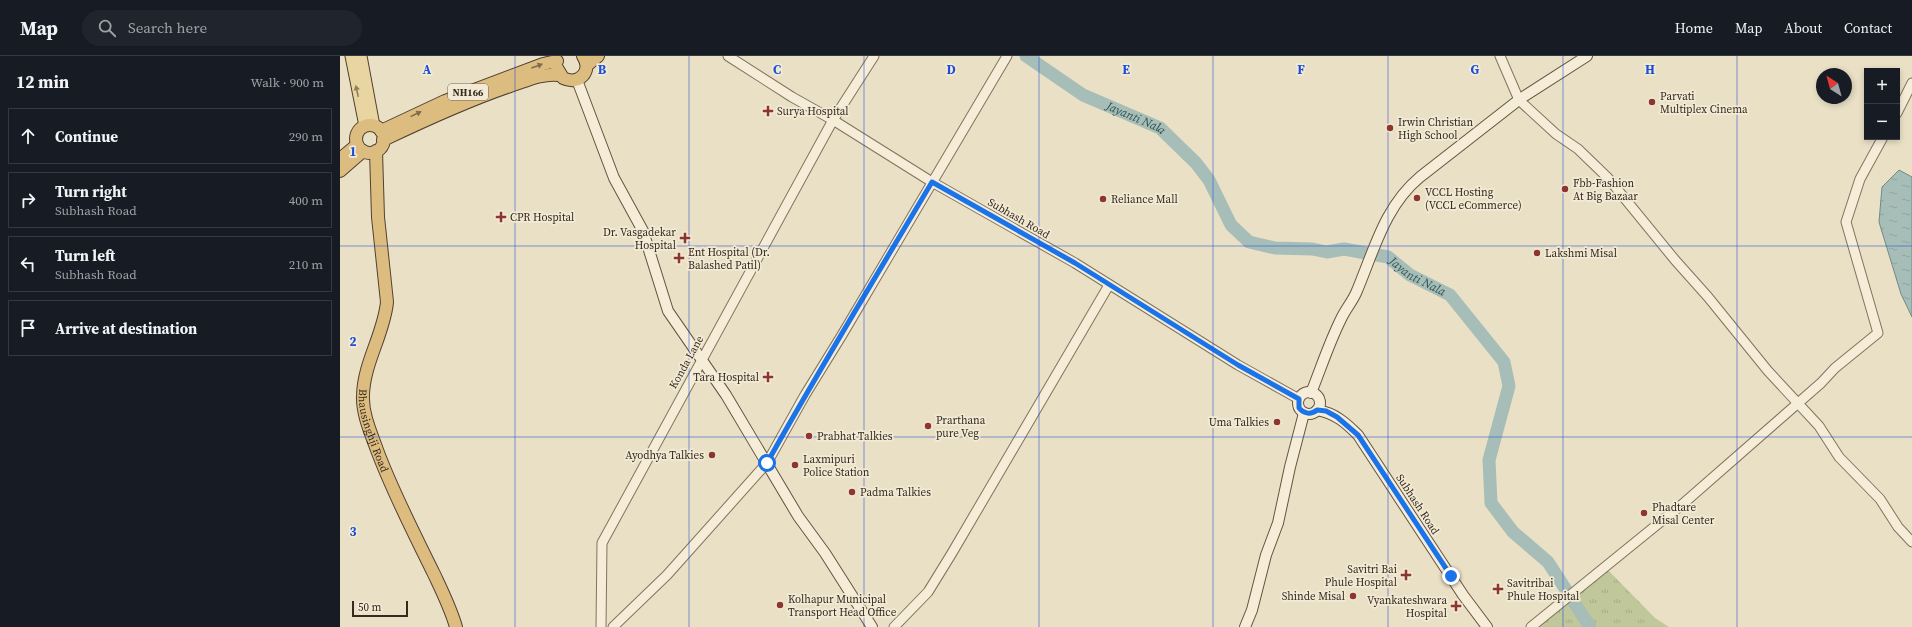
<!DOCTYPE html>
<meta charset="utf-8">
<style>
:root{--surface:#171b24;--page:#20242c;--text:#f1f3f6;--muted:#9ea1a6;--line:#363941}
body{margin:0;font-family:"Source Serif 4",serif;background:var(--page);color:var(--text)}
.controls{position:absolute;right:12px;top:12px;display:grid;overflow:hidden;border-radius:0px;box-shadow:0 2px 6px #0003}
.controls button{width:36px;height:36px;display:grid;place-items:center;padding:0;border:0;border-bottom:1px solid var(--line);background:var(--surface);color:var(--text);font:20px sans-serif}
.compass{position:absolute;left:1476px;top:12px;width:36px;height:36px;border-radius:50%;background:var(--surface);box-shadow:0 2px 6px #0003;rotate:324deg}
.scale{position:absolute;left:12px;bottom:10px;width:56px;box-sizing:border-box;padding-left:4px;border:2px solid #352a20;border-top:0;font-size:11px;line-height:14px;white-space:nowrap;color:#352a20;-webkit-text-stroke:3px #f2ead4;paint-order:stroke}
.stop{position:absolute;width:12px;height:12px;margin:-9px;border:3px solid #1a73e8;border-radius:50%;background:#fff}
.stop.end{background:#1a73e8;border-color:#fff;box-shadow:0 1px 4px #0008}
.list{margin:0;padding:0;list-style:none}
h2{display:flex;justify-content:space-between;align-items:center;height:52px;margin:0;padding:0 16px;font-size:17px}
h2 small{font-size:13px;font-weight:400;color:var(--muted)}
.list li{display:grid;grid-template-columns:26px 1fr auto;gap:12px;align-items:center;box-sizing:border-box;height:56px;margin:0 8px 8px;padding:0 8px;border:1px solid var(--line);border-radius:0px}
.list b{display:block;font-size:15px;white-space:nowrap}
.list p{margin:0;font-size:13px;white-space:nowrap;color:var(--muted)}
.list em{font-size:13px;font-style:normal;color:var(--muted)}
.icon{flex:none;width:22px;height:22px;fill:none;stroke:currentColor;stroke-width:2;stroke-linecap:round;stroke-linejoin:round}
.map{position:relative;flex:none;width:1572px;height:571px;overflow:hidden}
header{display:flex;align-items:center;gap:24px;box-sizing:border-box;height:56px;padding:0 20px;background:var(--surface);border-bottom:1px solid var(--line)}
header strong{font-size:19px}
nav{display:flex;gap:22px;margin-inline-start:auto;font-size:14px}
.search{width:280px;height:36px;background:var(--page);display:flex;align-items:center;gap:10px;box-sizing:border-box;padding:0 14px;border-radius:22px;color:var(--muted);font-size:15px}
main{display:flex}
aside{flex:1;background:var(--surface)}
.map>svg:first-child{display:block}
</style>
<header>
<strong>Map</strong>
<div class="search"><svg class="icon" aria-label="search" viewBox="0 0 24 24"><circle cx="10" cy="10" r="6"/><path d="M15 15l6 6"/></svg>Search here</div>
<nav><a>Home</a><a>Map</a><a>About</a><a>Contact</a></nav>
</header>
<main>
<aside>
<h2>12 min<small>Walk · 900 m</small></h2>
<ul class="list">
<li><svg class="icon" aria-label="ahead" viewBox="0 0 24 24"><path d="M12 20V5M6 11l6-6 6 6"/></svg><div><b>Continue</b></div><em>290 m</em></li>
<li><svg class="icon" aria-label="right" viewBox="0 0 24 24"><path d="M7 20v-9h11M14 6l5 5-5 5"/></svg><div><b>Turn right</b><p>Subhash Road</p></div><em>400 m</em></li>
<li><svg class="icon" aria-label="left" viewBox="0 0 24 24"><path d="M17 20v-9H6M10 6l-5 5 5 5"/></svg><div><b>Turn left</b><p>Subhash Road</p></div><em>210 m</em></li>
<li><svg class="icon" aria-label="arrive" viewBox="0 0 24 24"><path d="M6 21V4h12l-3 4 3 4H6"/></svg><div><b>Arrive at destination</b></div></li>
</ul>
</aside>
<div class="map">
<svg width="1572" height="571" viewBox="0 0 1572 571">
<defs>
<pattern id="grass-tufts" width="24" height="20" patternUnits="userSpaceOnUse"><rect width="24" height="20" fill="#c0c79a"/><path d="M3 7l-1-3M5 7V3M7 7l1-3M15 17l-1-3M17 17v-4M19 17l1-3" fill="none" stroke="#a6ab84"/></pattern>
<pattern id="water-ripples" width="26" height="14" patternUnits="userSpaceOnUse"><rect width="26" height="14" fill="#a7beb8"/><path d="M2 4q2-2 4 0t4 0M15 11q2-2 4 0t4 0" fill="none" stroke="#90a39e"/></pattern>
</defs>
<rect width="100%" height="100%" fill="#eae0c6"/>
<polygon fill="url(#grass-tufts)" points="1264,510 1315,562 1329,571 1192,571"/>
<polygon fill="url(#water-ripples)" stroke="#6e8b85" points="1559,114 1572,121 1572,261 1561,238 1539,166 1542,131"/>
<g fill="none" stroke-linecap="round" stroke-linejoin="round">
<path stroke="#a7beb8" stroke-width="13" id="s1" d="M686,0l57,39 77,33 36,35 13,17 22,45 18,17 26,6 37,1 15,3 17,-3 44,8 22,18 40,20 54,67 5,24 -20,74 2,43 22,29 35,30 42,65"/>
<g stroke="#83735d" stroke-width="11">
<g id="tertiary">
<polyline points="388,0 452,41 493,64 592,126 735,207 898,309 959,343"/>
<polyline points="1160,0 1179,44 1216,78 1238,93 1268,122 1335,204 1368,241 1428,315 1479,370 1499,401 1540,443 1558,471 1572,486"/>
<polyline points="1557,57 1572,27"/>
<polyline points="261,571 262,487 493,64 534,0"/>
<polyline points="273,571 327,519 427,407 465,339 502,279 667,0"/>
<polyline points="554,571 588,536 612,497 769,229"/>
<polyline points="1191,571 1345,446 1481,327 1495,312 1538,277 1506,166 1520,123 1543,81"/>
</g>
</g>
<g stroke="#655440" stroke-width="12">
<g id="secondary">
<polyline points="237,24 274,122 303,175 328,255 386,339 458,460 485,497 532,571"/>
<circle cx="969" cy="347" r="11"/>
<path d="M971,337c10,-25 18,-50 30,-74 4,-9 11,-17 15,-26 18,-42 28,-86 64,-116l100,-78 67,-43"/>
<path d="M977,354c18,3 29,13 41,25l105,160 24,32"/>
<polyline points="905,571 912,554 926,499 938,467 950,411 964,357"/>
</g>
</g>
<g stroke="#514131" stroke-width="13">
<g id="primary">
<polyline points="11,0 25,70"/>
<polyline points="21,0 34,70"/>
</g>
</g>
<g stroke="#514131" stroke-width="14">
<g id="trunk">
<polyline points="247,9 258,0"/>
<path d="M217,12l6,10c16,8 30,-7 20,-22"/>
<circle cx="30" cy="83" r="14"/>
<polyline points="41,75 105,45 203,8 217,5"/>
<path d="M43,84c42,-20 83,-39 127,-54 16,-5 31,-13 49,-11"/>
<path id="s2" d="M36,95l2,66 9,85c-3,32 -23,60 -24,93 -1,19 8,38 14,55 16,43 37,83 57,124 8,17 17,35 22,53"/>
<polyline points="0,103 17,89"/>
<polyline points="0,115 23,95"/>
</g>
</g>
<use href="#tertiary" stroke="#f5edd8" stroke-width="9"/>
<use href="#secondary" stroke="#f5edd8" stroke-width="10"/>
<use href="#primary" stroke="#e9d5a1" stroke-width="11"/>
<use href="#trunk" stroke="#ddbc80" stroke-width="12"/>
</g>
<defs><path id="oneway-solid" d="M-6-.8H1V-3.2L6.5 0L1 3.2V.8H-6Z"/></defs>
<g fill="#816c4b">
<use href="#oneway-solid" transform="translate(197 10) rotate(-20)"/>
<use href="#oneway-solid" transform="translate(76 58) rotate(-26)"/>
</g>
<use fill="#8f8060" href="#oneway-solid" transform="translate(17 35) rotate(-102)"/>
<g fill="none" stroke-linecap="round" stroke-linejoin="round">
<path stroke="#1a73e8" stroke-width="5" d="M427,407c53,-95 110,-188 165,-281l143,81 163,102 61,34v9c5,6 12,7 18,2l9,1 11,6 21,18 93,141"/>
</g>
<path fill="none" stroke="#1d4ed8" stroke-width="1" stroke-opacity="0.55" d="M175,0v571M349,0v571M524,0v571M699,0v571M873,0v571M1048,0v571M1223,0v571M1397,0v571M0,190h1572M0,381h1572"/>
<g fill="#8c3533" stroke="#f2ead4" stroke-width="1.5">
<circle cx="1312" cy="46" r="4"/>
<path d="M426 49h4v4h4v4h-4v4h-4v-4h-4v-4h4z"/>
<circle cx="1050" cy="72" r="4"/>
<circle cx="1225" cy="133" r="4"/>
<circle cx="1077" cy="142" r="4"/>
<circle cx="763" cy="143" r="4"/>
<path d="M159 155h4v4h4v4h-4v4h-4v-4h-4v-4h4z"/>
<path d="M343 176h4v4h4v4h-4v4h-4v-4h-4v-4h4z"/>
<circle cx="1197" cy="197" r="4"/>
<path d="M337 196h4v4h4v4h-4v4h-4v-4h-4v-4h4z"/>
<path d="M426 315h4v4h4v4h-4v4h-4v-4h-4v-4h4z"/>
<circle cx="937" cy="366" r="4"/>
<circle cx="588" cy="370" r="4"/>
<circle cx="469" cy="380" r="4"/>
<circle cx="372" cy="399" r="4"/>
<circle cx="455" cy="409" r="4"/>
<circle cx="512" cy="436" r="4"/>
<circle cx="1304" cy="457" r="4"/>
<path d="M1064 513h4v4h4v4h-4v4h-4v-4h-4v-4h4z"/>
<path d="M1156 527h4v4h4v4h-4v4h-4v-4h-4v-4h4z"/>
<circle cx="1013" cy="540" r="4"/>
<circle cx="440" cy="549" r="4"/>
<path d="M1114 544h4v4h4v4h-4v4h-4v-4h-4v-4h4z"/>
</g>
<g text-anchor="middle" stroke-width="3.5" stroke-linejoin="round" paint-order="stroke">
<rect fill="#f2ead4" stroke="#6e6456" stroke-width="1" x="108" y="28" width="40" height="16" rx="3"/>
<g font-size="10" font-weight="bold" fill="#352a20">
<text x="128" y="40">NH166</text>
</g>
<g font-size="11" fill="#352a20" stroke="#f2ead4" text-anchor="start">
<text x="1320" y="44">Parvati<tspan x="1320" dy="13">Multiplex Cinema</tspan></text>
<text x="437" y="59">Surya Hospital</text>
<text x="1058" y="70">Irwin Christian<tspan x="1058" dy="13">High School</tspan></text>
<text x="1233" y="131">Fbb-Fashion<tspan x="1233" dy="13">At Big Bazaar</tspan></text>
<text x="1085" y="140">VCCL Hosting<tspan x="1085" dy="13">(VCCL eCommerce)</tspan></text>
<text x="771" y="147">Reliance Mall</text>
<text x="170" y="165">CPR Hospital</text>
<text x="336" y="180" text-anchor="end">Dr. Vasgadekar<tspan x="336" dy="13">Hospital</tspan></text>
<text x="348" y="200">Ent Hospital (Dr.<tspan x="348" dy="13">Balashed Patil)</tspan></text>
<text x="1205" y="201">Lakshmi Misal</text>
<text x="419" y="325" text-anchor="end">Tara Hospital</text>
<text x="596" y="368">Prarthana<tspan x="596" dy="13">pure Veg</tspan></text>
<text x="929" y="370" text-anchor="end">Uma Talkies</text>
<text x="477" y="384">Prabhat Talkies</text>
<text x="364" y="403" text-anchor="end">Ayodhya Talkies</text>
<text x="463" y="407">Laxmipuri<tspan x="463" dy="13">Police Station</tspan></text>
<text x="520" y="440">Padma Talkies</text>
<text x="1312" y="455">Phadtare<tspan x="1312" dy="13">Misal Center</tspan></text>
<text x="1057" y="517" text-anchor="end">Savitri Bai<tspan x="1057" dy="13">Phule Hospital</tspan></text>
<text x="1167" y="531">Savitribai<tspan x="1167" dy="13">Phule Hospital</tspan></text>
<text x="1005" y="544" text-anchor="end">Shinde Misal</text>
<text x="448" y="547">Kolhapur Municipal<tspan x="448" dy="13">Transport Head Office</tspan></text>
<text x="1107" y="548" text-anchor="end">Vyankateshwara<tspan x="1107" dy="13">Hospital</tspan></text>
</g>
<g font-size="11" fill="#352a20" stroke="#f2ead4">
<text transform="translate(679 162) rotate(30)" y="4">Subhash Road</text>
<text transform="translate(346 306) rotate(-61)" y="4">Konda Lane</text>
<text dy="4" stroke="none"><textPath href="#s2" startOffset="285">Bhausinghji Road</textPath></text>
<text transform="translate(1078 448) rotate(57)" y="4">Subhash Road</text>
</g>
<g font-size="12" font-style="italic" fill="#305352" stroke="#f2ead4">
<text dy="4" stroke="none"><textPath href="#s1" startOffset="127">Jayanti Nala</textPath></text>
<text dy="4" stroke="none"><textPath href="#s1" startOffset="476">Jayanti Nala</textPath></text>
</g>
</g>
<g font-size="13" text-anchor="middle" font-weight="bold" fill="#1d4ed8" stroke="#f2ead4" stroke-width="3.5" stroke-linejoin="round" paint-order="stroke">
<text x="87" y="18">A</text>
<text x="262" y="18">B</text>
<text x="437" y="18">C</text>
<text x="611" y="18">D</text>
<text x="786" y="18">E</text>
<text x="961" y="18">F</text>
<text x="1135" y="18">G</text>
<text x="1310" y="18">H</text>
<text x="13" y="100">1</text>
<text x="13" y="290">2</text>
<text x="13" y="480">3</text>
</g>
</svg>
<div class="controls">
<button>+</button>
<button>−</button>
</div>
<svg class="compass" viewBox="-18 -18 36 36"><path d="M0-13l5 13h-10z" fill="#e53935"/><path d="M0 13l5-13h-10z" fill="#9ea1a6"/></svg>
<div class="scale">50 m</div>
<div class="stop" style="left:427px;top:407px"></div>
<div class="stop end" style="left:1111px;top:520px"></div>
</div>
</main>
